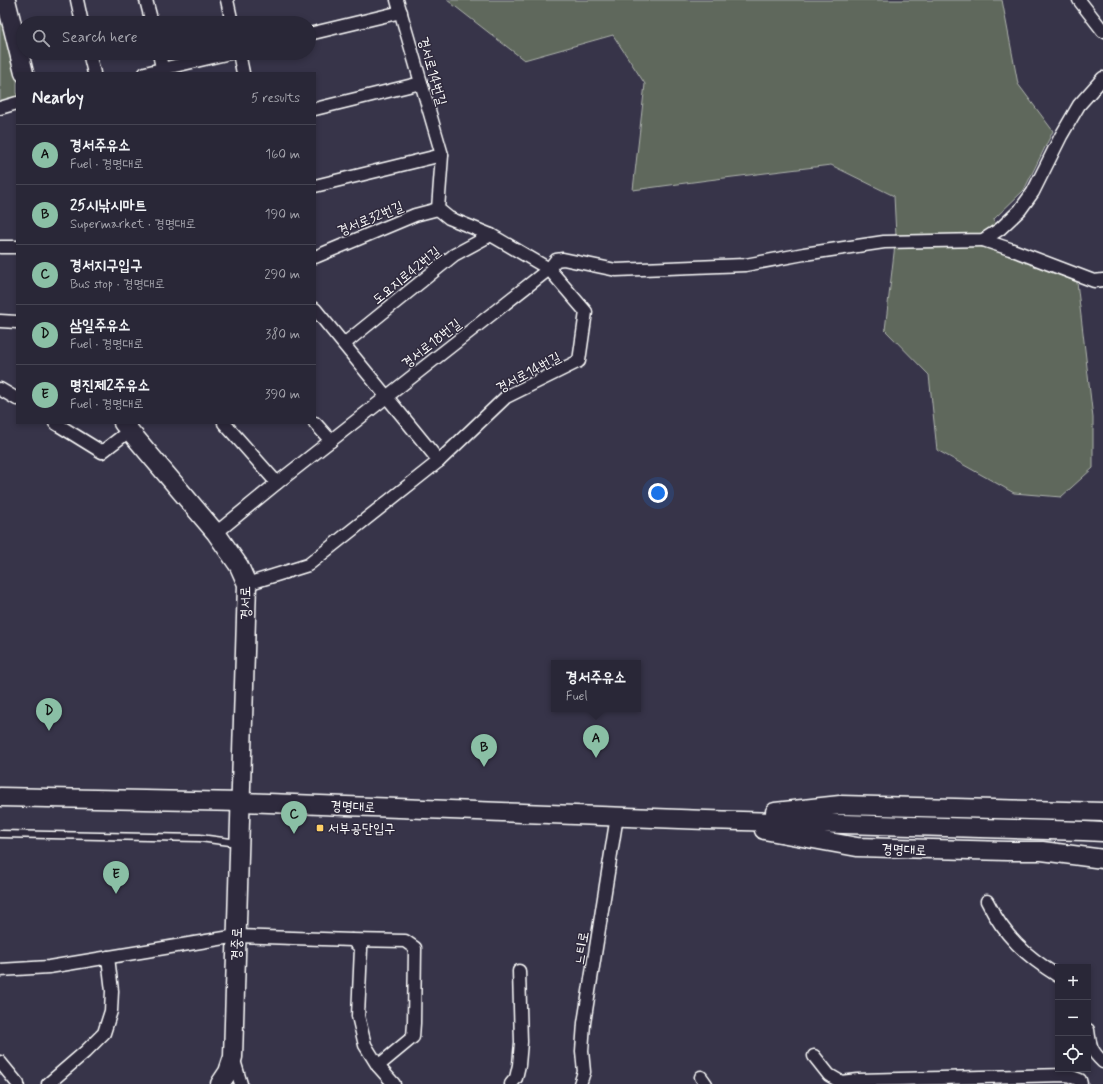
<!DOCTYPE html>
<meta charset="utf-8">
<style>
:root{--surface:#292737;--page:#353342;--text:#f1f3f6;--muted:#a5a5ad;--line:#454452;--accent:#8abfa5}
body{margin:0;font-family:Mynerve,"Poor Story",sans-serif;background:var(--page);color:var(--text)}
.controls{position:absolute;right:12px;bottom:12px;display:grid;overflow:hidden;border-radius:0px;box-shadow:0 2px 6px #0003}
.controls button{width:36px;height:36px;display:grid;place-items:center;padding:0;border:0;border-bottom:1px solid var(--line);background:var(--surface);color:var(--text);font:20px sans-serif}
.you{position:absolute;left:658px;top:493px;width:14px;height:14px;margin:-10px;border:3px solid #fff;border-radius:50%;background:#1a73e8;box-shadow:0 0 0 6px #1a73e833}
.badge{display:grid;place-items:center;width:26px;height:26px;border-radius:50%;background:var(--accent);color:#111;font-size:13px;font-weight:700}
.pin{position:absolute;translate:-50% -33px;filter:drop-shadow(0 1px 2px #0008)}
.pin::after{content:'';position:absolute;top:21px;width:14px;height:12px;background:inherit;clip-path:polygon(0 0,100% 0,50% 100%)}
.popup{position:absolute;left:551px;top:660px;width:90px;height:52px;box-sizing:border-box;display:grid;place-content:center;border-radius:0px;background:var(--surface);filter:drop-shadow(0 1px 3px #0005);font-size:13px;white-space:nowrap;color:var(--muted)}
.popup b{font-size:15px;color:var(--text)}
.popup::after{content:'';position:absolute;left:50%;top:100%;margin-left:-8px;border:8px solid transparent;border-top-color:var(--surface)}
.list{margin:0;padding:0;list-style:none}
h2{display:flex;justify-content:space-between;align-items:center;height:52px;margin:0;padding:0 16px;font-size:17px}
h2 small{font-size:13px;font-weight:400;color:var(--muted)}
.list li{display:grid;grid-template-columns:26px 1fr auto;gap:12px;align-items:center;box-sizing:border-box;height:60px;padding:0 16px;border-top:1px solid var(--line)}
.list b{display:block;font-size:15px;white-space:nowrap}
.list p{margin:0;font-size:13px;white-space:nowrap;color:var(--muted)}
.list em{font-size:13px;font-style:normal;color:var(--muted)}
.icon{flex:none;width:22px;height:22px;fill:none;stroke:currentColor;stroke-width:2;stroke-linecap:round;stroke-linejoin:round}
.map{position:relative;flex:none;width:1103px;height:1084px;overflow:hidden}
.search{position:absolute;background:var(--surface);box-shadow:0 2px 6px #0003;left:16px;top:16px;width:300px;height:44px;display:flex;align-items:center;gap:10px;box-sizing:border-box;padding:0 14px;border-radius:22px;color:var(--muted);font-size:15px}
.panel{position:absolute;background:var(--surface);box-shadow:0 2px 6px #0003;left:16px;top:72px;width:300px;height:352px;border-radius:0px}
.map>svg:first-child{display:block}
</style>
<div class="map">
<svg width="1103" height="1084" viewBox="0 0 1103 1084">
<rect width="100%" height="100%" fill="#373449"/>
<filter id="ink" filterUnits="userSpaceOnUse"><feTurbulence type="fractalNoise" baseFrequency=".025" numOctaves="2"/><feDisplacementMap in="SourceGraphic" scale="8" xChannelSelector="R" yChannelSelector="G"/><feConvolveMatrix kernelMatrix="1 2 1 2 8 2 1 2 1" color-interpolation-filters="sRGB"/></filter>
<g filter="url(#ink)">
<g fill="#5f685c" stroke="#afb4ae">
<polygon points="0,0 17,73 17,100 0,105"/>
<polygon points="447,0 1002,0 1018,84 1053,131 1024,190 994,219 1001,252 1077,282 1093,418 1093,468 1061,497 1014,493 937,450 929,375 885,330 896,236 894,196 831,165 708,180 633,190 645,84 613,35 524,60"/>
</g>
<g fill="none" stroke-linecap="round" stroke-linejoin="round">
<g stroke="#fff" stroke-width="9">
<polyline id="lane" points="0,834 200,838 238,843"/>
</g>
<g stroke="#fff" stroke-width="15">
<g id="street">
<polyline points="77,0 82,23"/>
<polyline points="146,0 152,23"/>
<polyline points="227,0 232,23"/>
<polyline points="1079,0 1103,31"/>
<polyline points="309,34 401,12"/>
<polyline points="89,53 94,73"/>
<polyline points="159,53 163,73"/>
<polyline points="239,53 243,73"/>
<polyline points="145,73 230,53"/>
<polyline points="0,108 17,103"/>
<polyline points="315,109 421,83"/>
<polyline points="315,186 442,155"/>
<polyline points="983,240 1010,249 1094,281 1103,280"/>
<polyline points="0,247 17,247"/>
<polyline points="315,257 415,215 438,209"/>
<polyline points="315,309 439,461"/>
<polyline points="0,321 17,322"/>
<polyline points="344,344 454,255 491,235"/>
<polyline points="0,389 17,399"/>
<polyline points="55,423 102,452 129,431"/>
<polyline points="224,423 277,483"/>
<polyline points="315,423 331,441"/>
<polyline points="216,533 277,483 549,269 556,260 563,259 616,270 745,265 804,254 884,242 983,240 1000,229 1020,210 1033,192 1061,136 1079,105 1103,78"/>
<polyline points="247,584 308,565 439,461 506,397 579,361 586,312 549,269 491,235 449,218 438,209 442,155 397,0"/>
<path d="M987,901c17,35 39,55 71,75"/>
<polyline points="352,940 405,941 415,948 414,1023 413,1037 378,1066"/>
<polyline points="0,970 49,967 237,936 352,940 361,948 358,1016 365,1045 378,1066 394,1084"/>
<path d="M1088,1030c2,16 3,21 15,32"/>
<polyline points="814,1056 829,1075 841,1082 858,1080 1067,1075 1080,1080 1081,1084"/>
<polyline points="233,1057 241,1084"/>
<polyline points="0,1062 18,1084"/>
<polyline points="701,1077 706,1084"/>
<polyline points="48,1084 85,1052 104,1033 111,1011 112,991 108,957"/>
<polyline points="511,1084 516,1078 519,1065 521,1042 519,971"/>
<polyline points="580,1084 584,1072 582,1051 584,1023 617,816"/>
</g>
</g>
<g stroke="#fff" stroke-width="21">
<g id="secondary">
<polyline points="6,0 24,73"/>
<polyline points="123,423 216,533 239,566 247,584 233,1057 228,1072 220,1084"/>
<polyline points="0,797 241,802 706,820 1084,831 1103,832"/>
<polyline points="775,812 840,805 1103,812"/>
<polyline points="764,830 857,847 1007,851 1042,851 1103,859"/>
</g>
</g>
<use href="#lane" stroke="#2f2a3d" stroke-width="6"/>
<use href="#street" stroke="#2f2a3d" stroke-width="12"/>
<use href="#secondary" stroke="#2f2a3d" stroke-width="18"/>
</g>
</g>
<rect fill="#ffd166" stroke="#2f2a3d" stroke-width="1.5" x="316" y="824" width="8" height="8" rx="2"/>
<g text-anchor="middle" stroke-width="3" stroke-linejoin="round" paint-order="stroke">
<g font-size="14" fill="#fff" stroke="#2f2a3d">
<text transform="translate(433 71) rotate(74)" y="5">경서로14번길</text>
<text transform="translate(370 218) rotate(-22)" y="5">경서로32번길</text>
<text transform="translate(406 275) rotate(-39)" y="5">도요지로42번길</text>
<text transform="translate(431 343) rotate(-38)" y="5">경서로18번길</text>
<text transform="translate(528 372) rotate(-28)" y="5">경서로14번길</text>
<text transform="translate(245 603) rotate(-91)" y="5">경서로</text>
<text transform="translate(353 806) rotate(2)" y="5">경명대로</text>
<text transform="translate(904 849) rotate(2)" y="5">경명대로</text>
<text transform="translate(236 944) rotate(-88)" y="5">경중로</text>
<text transform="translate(581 948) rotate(-81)" y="5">느티로</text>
</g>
<g font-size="14" fill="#fff" stroke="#2f2a3d" text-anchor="start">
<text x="328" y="833">서부공단입구</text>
</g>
</g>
</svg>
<div class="controls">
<button>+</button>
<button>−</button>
<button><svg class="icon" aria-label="locate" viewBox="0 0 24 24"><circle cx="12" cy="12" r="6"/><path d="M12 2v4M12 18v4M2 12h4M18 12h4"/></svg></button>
</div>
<div class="you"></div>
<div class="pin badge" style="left:596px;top:758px">A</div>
<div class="popup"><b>경서주유소</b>Fuel</div>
<div class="pin badge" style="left:484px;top:767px">B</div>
<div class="pin badge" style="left:294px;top:834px">C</div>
<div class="pin badge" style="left:49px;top:731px">D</div>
<div class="pin badge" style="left:116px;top:894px">E</div>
<div class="search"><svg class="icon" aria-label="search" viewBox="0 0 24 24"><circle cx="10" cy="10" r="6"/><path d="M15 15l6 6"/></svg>Search here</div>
<section class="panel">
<h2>Nearby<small>5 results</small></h2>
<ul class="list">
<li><span class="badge">A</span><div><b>경서주유소</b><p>Fuel · 경명대로</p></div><em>160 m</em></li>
<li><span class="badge">B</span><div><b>25시낚시마트</b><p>Supermarket · 경명대로</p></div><em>190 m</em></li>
<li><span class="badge">C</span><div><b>경서지구입구</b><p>Bus stop · 경명대로</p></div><em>290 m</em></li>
<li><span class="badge">D</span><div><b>삼일주유소</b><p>Fuel · 경명대로</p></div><em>380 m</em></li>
<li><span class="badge">E</span><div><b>명진제2주유소</b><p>Fuel · 경명대로</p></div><em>390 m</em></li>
</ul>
</section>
</div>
